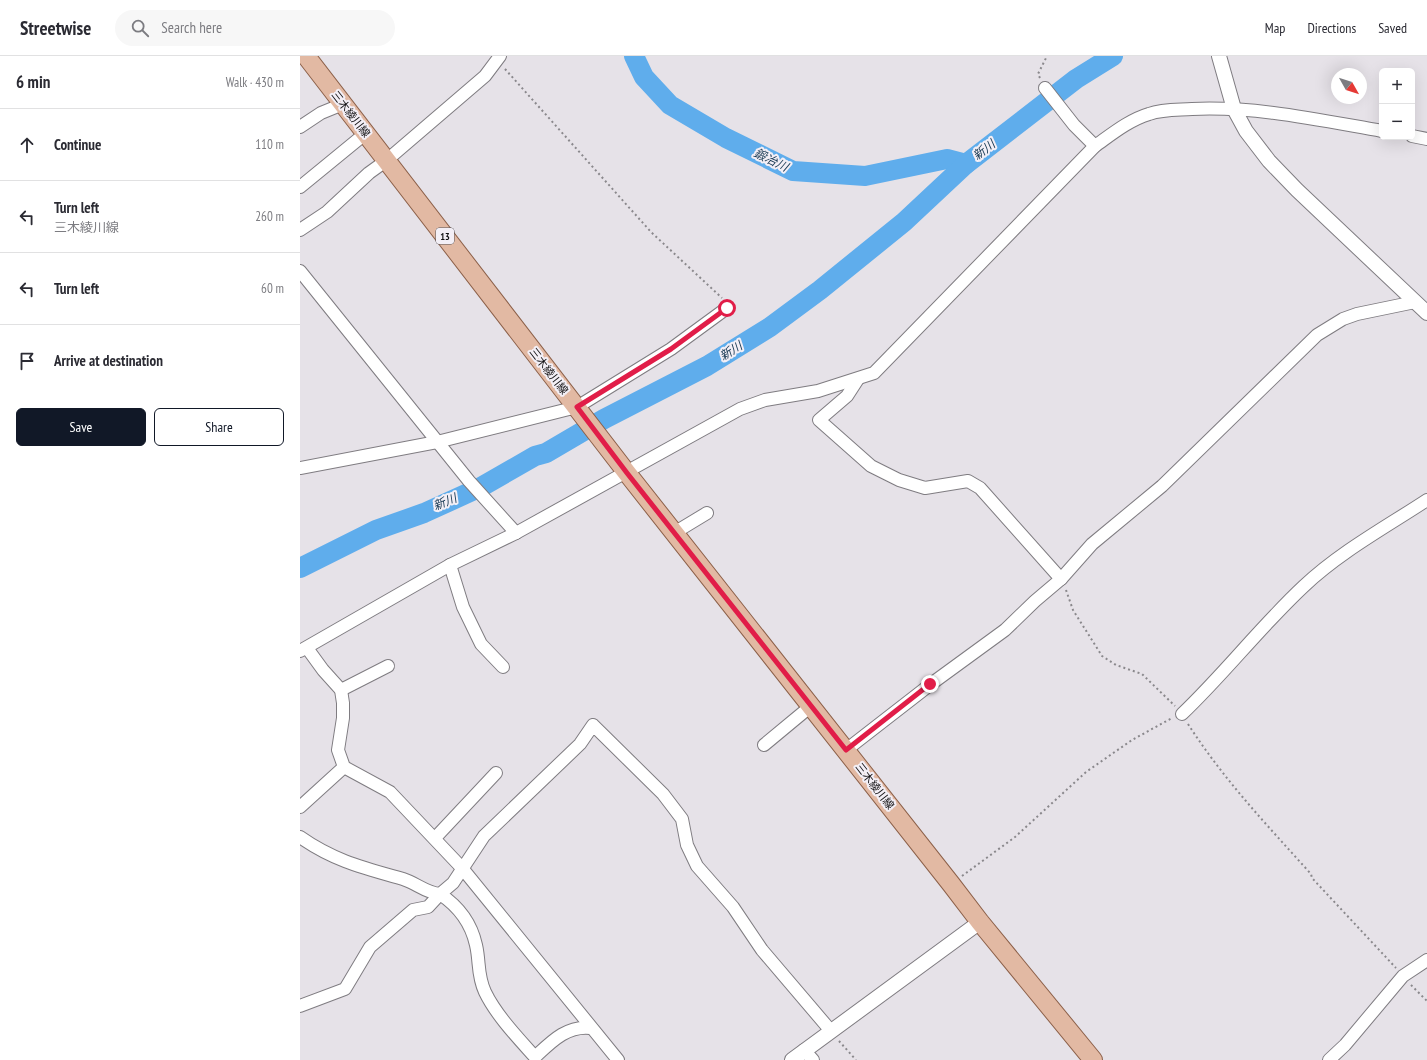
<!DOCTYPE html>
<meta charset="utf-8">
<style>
:root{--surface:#fff;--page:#f7f7f7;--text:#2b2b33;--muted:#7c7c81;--line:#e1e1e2;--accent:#111827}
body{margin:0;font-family:"PT Sans Narrow","Noto Sans JP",sans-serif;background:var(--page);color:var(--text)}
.controls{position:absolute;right:12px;top:12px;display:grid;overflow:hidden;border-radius:6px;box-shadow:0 4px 16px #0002}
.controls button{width:36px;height:36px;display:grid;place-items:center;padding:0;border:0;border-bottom:1px solid var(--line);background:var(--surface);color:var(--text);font:20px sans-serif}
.compass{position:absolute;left:1031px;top:12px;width:36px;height:36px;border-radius:50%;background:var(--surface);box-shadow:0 4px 16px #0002;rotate:129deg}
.stop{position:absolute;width:12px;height:12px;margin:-9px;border:3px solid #e11d48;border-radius:50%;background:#fff}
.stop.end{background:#e11d48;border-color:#fff;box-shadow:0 1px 4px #0008}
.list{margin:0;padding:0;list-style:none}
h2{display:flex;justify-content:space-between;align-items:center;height:52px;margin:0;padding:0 16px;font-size:17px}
h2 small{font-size:13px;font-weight:400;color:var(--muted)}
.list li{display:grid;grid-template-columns:26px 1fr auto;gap:12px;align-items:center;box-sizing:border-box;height:72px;padding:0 16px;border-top:1px solid var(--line)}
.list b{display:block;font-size:15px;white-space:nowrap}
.list p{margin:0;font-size:13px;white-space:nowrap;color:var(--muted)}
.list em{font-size:13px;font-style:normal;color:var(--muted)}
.actions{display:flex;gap:8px;padding:12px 16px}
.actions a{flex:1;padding:9px 0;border:1px solid var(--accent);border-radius:6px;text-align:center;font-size:14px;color:var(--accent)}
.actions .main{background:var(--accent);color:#fff}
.icon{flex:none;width:22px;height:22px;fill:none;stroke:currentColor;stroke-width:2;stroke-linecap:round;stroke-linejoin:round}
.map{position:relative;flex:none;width:1127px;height:1004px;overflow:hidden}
header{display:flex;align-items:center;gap:24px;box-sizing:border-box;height:56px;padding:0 20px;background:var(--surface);border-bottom:1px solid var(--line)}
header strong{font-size:19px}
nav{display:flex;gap:22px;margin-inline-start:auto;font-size:14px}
.search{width:280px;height:36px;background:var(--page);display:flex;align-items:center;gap:10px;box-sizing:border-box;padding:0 14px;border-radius:22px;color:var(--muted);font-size:15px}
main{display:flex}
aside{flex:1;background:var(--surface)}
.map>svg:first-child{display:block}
</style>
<header>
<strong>Streetwise</strong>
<div class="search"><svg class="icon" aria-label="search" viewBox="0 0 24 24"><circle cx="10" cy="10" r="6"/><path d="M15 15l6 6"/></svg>Search here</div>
<nav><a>Map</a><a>Directions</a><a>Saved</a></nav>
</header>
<main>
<aside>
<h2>6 min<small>Walk · 430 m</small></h2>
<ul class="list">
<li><svg class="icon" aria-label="ahead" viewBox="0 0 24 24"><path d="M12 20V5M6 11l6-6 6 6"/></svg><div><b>Continue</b></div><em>110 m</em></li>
<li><svg class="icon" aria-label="left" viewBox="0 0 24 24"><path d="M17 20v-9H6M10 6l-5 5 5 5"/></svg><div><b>Turn left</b><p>三木綾川線</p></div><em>260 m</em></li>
<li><svg class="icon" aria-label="left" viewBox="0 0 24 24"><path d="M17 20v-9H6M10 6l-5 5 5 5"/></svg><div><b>Turn left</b></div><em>60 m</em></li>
<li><svg class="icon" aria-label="arrive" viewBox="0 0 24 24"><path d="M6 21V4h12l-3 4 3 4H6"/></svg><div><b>Arrive at destination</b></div></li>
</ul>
<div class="actions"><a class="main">Save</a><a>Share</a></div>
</aside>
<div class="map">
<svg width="1127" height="1004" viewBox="0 0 1127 1004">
<rect width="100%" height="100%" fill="#e6e2e8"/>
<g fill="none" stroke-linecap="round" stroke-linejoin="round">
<g stroke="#5fadec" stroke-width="20">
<polyline points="334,0 344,21 370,49 426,82 493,115 565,120 647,103 666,108"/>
<polyline points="0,512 76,474 124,457 181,431 235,400 246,397 304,363 407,310 470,271 520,234 604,166 666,108 776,23 813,0"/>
</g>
<g stroke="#7f7c81" stroke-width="14">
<g id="minor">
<polyline points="745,32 774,69 795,90"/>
<polyline points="0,71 21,57 43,48"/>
<polyline points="1112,80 1127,83"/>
<polyline points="0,131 66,77"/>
<polyline points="0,174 27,156 69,117 87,104 185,20 200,0"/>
<polyline points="0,215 169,425 216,477"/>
<polyline points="558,323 547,340 519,364 571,410 599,424 625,432 668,425 680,432 761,523"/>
<polyline points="0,412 137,386 277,351 371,293 427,252"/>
<polyline points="374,477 407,457"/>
<polyline points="150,509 163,551 181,588 203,611"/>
<polyline points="7,592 23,614 41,634 43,647 43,662 38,694 44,711 90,736 162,812 318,1004"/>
<path d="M0,595l150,-86 66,-32 224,-124 25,-9 53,-9 56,-18 221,-227c17,-12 34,-26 54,-32 14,-5 29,-4 43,-5 64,-3 127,11 190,22"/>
<polyline points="41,634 88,610"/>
<path d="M882,658c43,-41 79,-88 122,-128 36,-34 82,-59 123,-86"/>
<polyline points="464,689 511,650"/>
<polyline points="546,694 631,628 705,574 735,545 761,523 792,488 862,430 1017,279 1043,263 1057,258 1115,246"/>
<polyline points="0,751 44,711"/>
<path d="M0,781c34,24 64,31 103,42 13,4 23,14 37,15l13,-11 31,-47 96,-92 13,-19 70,69 19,25 5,26 10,21 36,41 29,43 69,81"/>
<polyline points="135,782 196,717"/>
<path d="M0,950l45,-17 25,-42 43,-37 15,-3 12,-13c18,12 31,28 36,51 4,17 1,30 9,47 11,23 33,46 50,65 16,-15 32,-32 56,-29"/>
<polyline points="504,994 513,1004"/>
<polyline points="1029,1004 1045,989 1103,920 1127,904"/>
</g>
</g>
<g stroke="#7f7c81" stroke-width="16">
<g id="tertiary">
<polyline points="919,0 934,53 946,75 969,105 997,134 1127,257"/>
<polyline points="492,1004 680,866"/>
</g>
</g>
<g stroke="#8c6049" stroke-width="20">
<polyline id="primary" points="6,0 327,417 651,828 680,866 793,1004"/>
</g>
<g stroke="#8a888c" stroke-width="2" stroke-dasharray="2 3" stroke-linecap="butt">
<polyline points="205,13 351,176 422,242"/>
<polyline points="740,22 738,18 747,0"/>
<polyline points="766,534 773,554 802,600 816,609 842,618 875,650"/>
<path d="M888,668c36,56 78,100 123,150l1,4 84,90"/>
<polyline points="662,820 715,781 786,716 832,684 872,662"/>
<polyline points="1111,929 1127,945"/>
<polyline points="539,985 556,1004"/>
</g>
<use href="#minor" stroke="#fff" stroke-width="12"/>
<use href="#tertiary" stroke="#fff" stroke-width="14"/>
<use href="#primary" stroke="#e2b9a3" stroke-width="18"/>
</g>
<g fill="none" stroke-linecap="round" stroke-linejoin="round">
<polyline stroke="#e11d48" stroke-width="5" points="427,252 371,293 277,351 327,417 546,694 630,628"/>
</g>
<g text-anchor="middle" stroke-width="4" stroke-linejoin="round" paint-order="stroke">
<rect fill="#f3eff6" stroke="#555356" stroke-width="1" x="136" y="172" width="18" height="16" rx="3"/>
<g font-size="10" font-weight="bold" fill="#111012">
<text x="145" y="184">13</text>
</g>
<g font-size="11" fill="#111012" stroke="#f3eff6">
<text transform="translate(51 58) rotate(52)" y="4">三木綾川線</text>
<text transform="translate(249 315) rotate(52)" y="4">三木綾川線</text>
<text transform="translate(575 730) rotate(52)" y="4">三木綾川線</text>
</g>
<g font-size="12" font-style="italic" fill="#173852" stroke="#f3eff6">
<text transform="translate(684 94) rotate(-38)" y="4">新川</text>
<text transform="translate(471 104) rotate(26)" y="4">鍛冶川</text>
<text transform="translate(431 295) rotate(-32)" y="4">新川</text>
<text transform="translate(145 446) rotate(-22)" y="4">新川</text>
</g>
</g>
</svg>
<div class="controls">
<button>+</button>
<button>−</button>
</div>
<svg class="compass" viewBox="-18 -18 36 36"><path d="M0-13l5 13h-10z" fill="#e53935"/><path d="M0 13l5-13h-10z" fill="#7c7c81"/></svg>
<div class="stop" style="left:427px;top:252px"></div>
<div class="stop end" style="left:630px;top:628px"></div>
</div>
</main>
